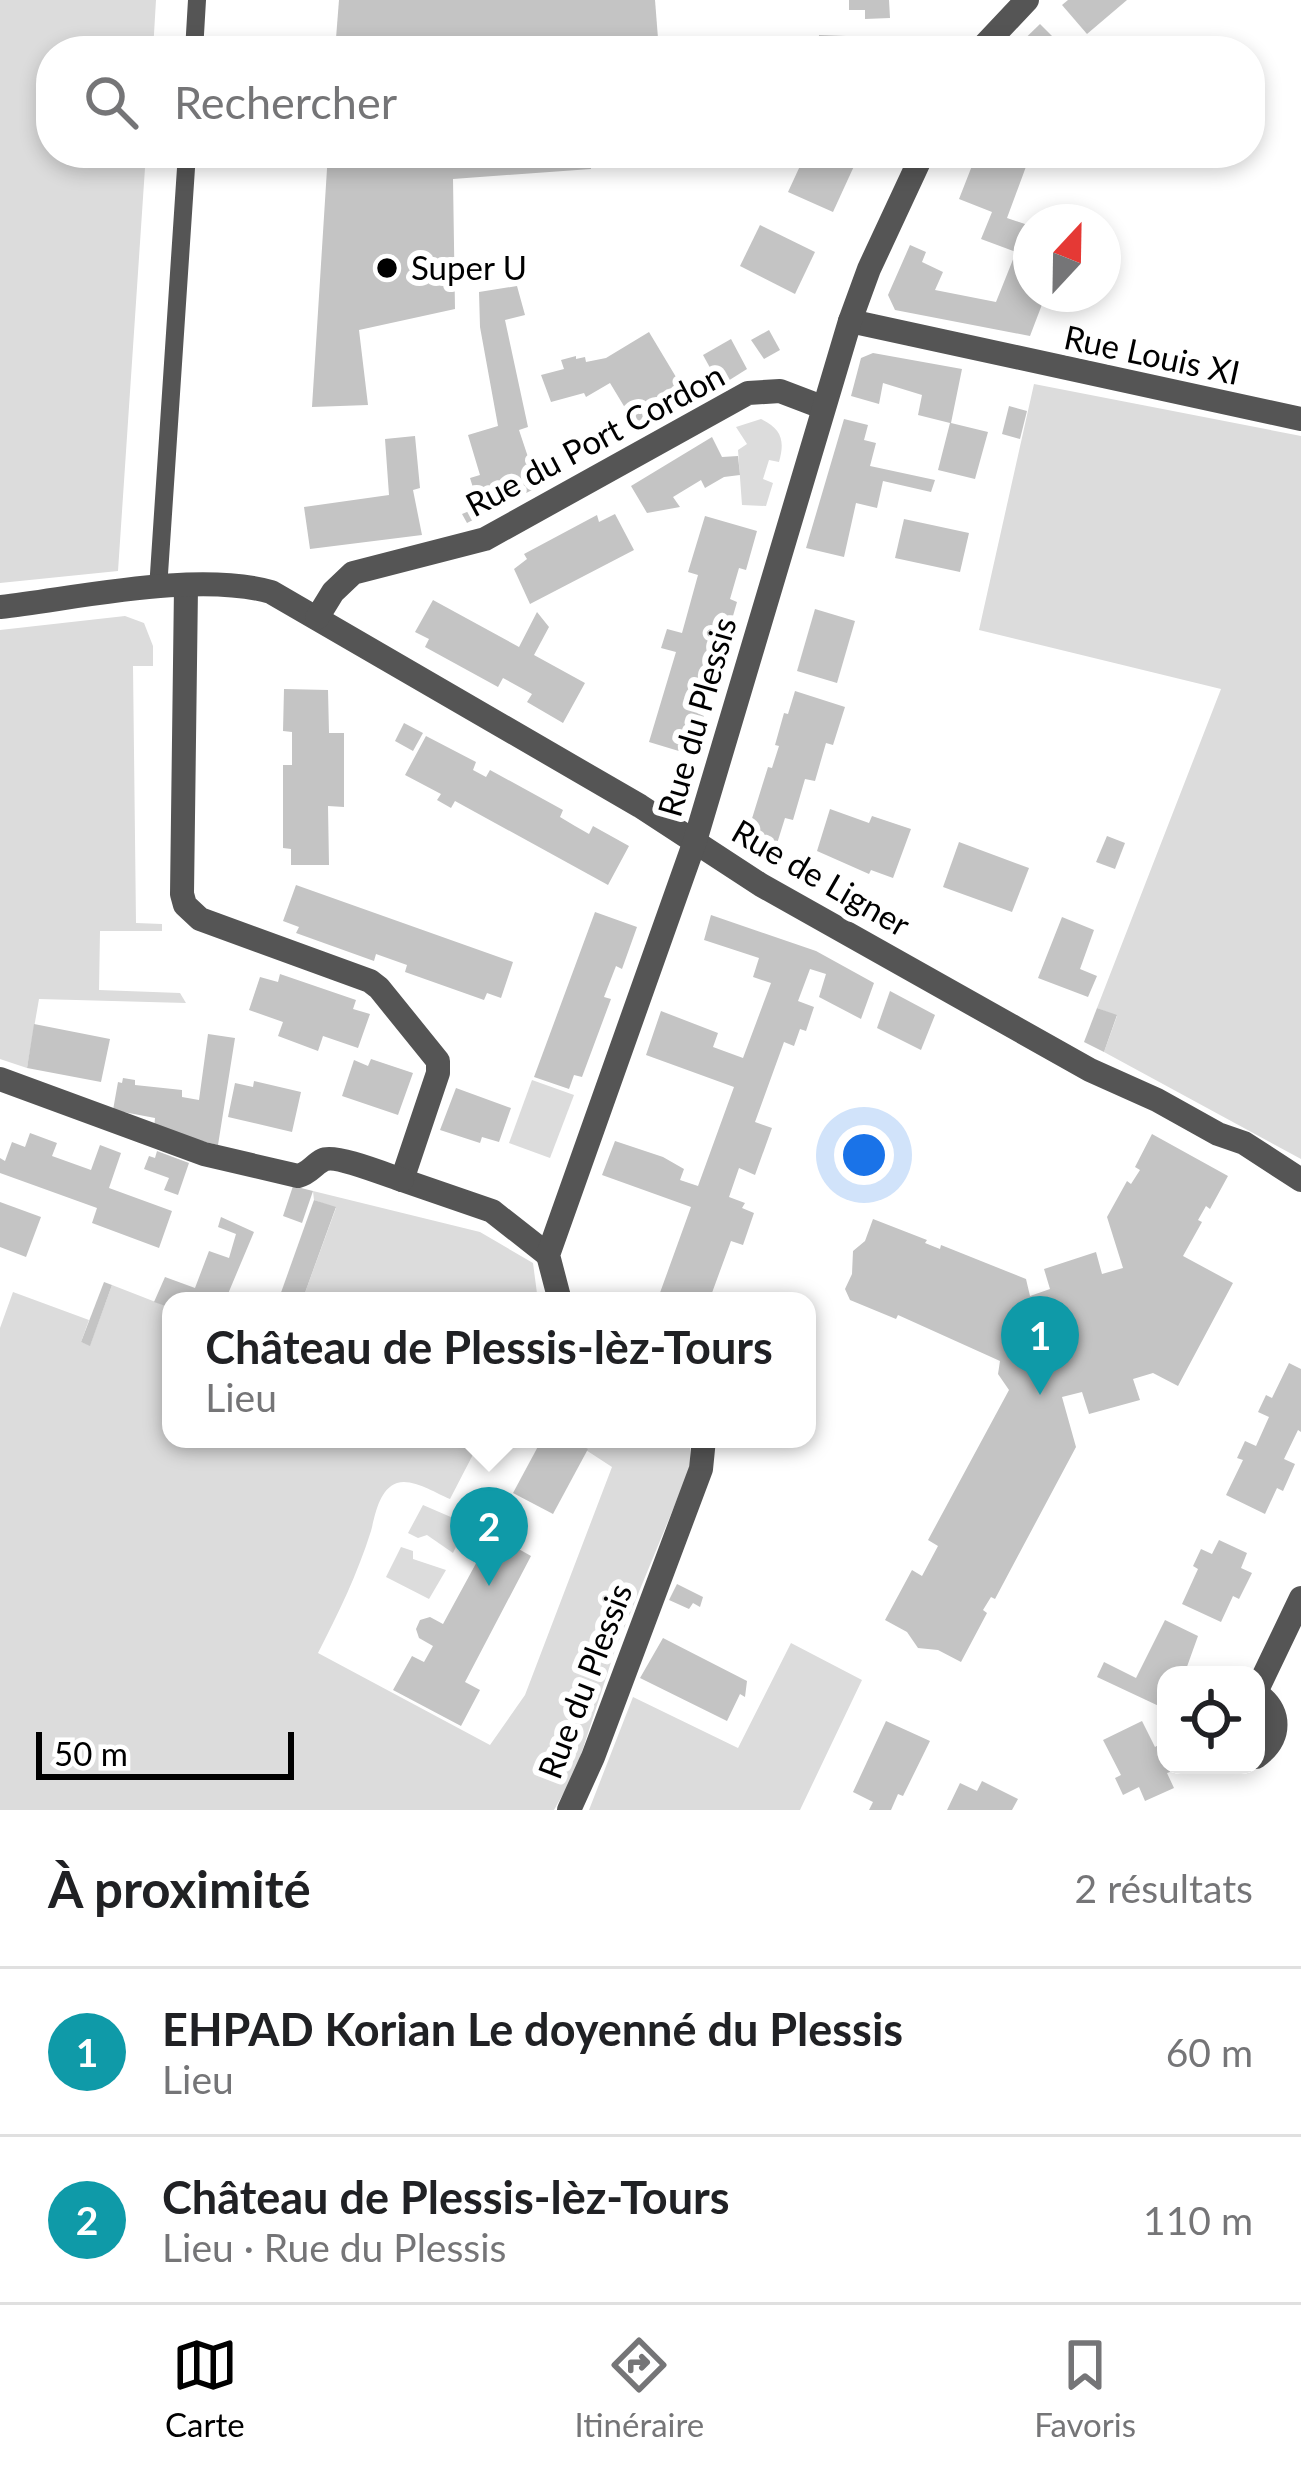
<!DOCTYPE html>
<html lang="fr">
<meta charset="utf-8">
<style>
:root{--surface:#fff;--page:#f6f6f6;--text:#202124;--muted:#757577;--line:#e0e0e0;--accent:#000}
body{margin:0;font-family:Lato,sans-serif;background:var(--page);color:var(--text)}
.controls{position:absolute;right:36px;bottom:36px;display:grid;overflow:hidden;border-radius:24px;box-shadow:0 6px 18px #0003}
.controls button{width:108px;height:108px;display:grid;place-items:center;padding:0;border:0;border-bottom:3px solid var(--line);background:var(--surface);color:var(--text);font:60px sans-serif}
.compass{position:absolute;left:1013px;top:204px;width:108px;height:108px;border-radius:50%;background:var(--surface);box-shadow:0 6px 18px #0003;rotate:22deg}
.scale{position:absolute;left:36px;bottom:30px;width:258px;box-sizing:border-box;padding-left:12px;border:6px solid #000;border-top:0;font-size:33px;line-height:42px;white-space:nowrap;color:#000;-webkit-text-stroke:9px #fff;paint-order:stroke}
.you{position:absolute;left:864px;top:1155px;width:42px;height:42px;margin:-30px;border:9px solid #fff;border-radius:50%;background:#1a73e8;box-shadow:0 0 0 18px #1a73e833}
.badge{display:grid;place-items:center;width:78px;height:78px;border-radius:50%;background:var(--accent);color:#fff;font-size:39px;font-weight:700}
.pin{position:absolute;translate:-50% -99px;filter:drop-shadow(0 3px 6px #0008)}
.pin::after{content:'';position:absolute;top:63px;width:42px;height:36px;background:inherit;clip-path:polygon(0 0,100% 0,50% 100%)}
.popup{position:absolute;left:162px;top:1292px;width:654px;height:156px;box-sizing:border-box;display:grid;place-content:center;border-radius:24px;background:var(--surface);filter:drop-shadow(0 3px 9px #0005);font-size:39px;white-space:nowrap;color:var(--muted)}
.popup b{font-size:45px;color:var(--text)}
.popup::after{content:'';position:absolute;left:50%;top:100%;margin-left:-24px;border:24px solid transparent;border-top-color:var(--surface)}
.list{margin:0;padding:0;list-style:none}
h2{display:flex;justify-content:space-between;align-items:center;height:156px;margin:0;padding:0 48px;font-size:51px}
h2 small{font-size:39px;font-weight:400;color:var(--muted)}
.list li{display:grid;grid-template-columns:78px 1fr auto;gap:36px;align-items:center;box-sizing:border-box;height:168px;padding:0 48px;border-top:3px solid var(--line)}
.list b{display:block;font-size:45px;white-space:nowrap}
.list p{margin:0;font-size:39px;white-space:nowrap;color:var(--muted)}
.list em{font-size:39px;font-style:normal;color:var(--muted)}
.icon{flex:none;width:66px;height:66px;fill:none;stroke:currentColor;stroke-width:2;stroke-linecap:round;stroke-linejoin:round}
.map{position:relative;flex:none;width:1301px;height:1810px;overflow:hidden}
.search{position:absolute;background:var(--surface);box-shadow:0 6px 18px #0003;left:36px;right:36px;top:36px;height:132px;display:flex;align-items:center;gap:30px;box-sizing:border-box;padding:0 42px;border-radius:48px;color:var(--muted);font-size:45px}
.sheet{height:492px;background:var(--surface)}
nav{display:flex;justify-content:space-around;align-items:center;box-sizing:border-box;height:168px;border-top:3px solid var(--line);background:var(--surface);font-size:33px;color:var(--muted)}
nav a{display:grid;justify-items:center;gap:6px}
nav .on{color:var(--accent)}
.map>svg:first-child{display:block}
</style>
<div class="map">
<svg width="1301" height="1810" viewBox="0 0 1301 1810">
<rect width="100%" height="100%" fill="#fff"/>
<g fill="#dcdcdc">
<polygon points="0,0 156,0 153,51 51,51 51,153 146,153 118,571 0,583"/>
<polygon points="1034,384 1301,436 1301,1159 1104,1052 1117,1016 1097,1008 1221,689 979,630"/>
<path d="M761,419c21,10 24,22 18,43l-10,-2 -6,19 10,4 -7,23 -24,-1 -4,-55 9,-6 -11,-17z"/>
<polygon points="125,616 144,623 153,646 153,666 133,666 136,923 162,924 162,931 100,931 99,990 180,993 186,1003 39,999 27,1068 0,1059 0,630"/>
<polygon points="532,1080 574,1095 550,1158 509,1143"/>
<polygon points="313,1191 480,1232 533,1263 538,1301 302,1301 336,1208 314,1200"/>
<path d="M112,1285l59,23v131h310l-31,60c-15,-6 -37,-21 -53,-16 -18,6 -22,33 -26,48 -14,44 -32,81 -53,122l172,92 35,-50 87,-228 -43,-28h121v29l-75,182 -40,123 -21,37h-554v-482l13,-36 76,28 -8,22 9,3z"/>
<polygon points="423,1505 467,1524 453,1553 427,1535 418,1538 408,1533"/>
<polygon points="401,1547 413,1551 413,1559 446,1570 429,1599 386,1577"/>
<polygon points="791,1643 862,1680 800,1810 589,1810 633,1697 738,1748"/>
</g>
<g fill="#c4c4c4">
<polygon points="339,0 655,0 659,51 335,51"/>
<polygon points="849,0 889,0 890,18 865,19 865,10 849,10"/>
<polygon points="1068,0 1127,0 1087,34 1062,5"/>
<polygon points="1040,24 1057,41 1056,51 1012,51"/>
<polygon points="819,35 846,36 846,51 818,51"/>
<polygon points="328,153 590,153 591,169 453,179 455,309 359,330 368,405 312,407"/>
<polygon points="806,153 860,153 833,212 788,192"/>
<polygon points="977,153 1031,153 1007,218 1031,226 1031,294 1046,294 1030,336 895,310 888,295 910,245 926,252 922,262 943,272 935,290 996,302 1016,252 981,239 992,212 959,199"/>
<polygon points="760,225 815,252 795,294 740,266"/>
<polygon points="517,286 525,315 505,320 528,427 519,430 538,487 467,523 462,514 479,507 470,478 480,475 468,435 498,426 480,327 479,292"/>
<polygon points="769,330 780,350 764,359 751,340"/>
<polygon points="649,332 691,402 639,431 610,383 586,397 584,393 551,402 541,375 564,369 561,360 576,356 576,359 585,357 586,362 606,358"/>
<polygon points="731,339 747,369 720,386 703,355"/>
<polygon points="873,353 962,369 951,423 988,432 975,479 938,470 950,423 918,415 922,395 883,383 879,404 851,396 861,358"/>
<polygon points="1009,406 1027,411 1020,439 1002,434"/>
<polygon points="844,419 868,425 864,440 876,443 870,466 935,480 931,492 883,481 877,508 856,503 844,557 806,548"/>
<polygon points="415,436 420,488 413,490 422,535 310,549 304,507 389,495 385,439"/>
<polygon points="712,437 722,457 738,456 740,475 724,477 705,488 701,480 673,497 680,507 647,513 631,486"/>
<polygon points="615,514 634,550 530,604 514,569 527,559 524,554 597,515 599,522"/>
<polygon points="705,516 757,531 746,570 739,568 730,599 737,602 714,682 707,679 701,697 697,713 704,716 692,755 649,742 676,652 661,648 667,629 682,633 698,575 688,572"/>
<polygon points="904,519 969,533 960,572 895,558"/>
<polygon points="433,600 519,647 537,612 549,627 534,655 585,683 563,723 527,702 532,694 503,678 498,687 425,647 429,639 415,632"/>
<polygon points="815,609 855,621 837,683 797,671"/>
<polygon points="284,689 328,690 329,733 344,733 344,807 328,806 329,865 291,865 291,849 283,848 283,765 292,765 292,732 283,731"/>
<polygon points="795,691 845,707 833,745 826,743 815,781 805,779 793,820 785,818 775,850 745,841 768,767 772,768 779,746 775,745 784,713 788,714"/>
<polygon points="404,723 423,733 413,751 395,741"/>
<polygon points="426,736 476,762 473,770 486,777 490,770 563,810 560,817 575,826 589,834 593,826 629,846 608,885 455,801 451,808 437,800 441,794 405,775"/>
<polygon points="830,809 869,823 872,816 911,829 893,878 871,870 869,874 817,851"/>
<polygon points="1107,836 1125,843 1115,869 1096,862"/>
<polygon points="959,842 1029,868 1012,912 943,887"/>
<polygon points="296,885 513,962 501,998 487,993 484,1000 405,972 407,965 376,954 374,961 296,933 299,927 283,921"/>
<polygon points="595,912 637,927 622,969 616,966 604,997 611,999 582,1077 574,1075 569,1089 534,1077"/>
<polygon points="711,915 816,951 874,983 861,1019 819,997 826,974 810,969 798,1001 814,1007 806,1031 800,1029 794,1046 784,1042 755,1122 772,1128 755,1175 739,1168 729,1197 745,1203 742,1208 754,1213 743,1245 731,1241 709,1301 657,1301 691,1207 602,1175 615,1141 663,1157 684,1169 680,1180 698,1186 734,1087 646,1055 661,1011 718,1033 713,1047 743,1058 771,983 753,977 759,958 704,940"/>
<polygon points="1062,917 1094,930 1080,969 1097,976 1088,997 1038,978"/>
<polygon points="280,974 356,1000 353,1009 370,1014 358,1048 323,1036 318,1051 278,1036 283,1022 249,1010 260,977 278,982"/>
<polygon points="890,991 935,1015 921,1050 877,1028"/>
<polygon points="1097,1008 1117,1015 1104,1052 1084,1042"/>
<polygon points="34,1024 110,1039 101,1082 27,1068"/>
<polygon points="208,1034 235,1038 218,1145 154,1129 155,1118 113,1110 118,1082 122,1083 123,1078 135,1080 135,1085 182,1090 182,1097 199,1100"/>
<polygon points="371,1059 413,1073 398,1115 342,1096 354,1060 368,1066"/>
<polygon points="254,1081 301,1092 292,1132 228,1117 235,1083 253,1087"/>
<polygon points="456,1088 511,1108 499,1142 482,1137 480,1143 440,1130"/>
<polygon points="30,1133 57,1143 52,1156 91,1170 100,1145 121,1153 109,1188 172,1211 159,1248 92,1223 97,1208 0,1173 0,1158 5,1161 12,1142 25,1147"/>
<polygon points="1152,1134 1228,1176 1210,1209 1206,1206 1198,1220 1202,1222 1183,1256 1233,1283 1178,1386 1153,1373 1133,1379 1140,1400 1089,1414 1082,1392 1062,1397 1076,1447 995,1599 991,1597 983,1610 987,1613 961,1662 938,1650 918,1648 907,1632 885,1620 912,1570 922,1576 938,1546 928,1540 1009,1390 998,1374 1000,1361 898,1315 896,1319 850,1300 845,1289 852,1274 853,1251 865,1241 873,1219 927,1240 925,1243 940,1249 941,1245 1026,1279 1030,1296 1050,1289 1044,1269 1096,1252 1102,1274 1123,1268 1107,1217 1127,1181 1131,1184 1140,1170 1135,1167"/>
<polygon points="157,1151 189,1163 178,1195 164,1190 169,1178 144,1169 149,1156 155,1158"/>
<polygon points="293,1186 313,1191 302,1223 283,1216"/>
<polygon points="314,1200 336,1207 302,1301 278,1301"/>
<polygon points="0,1202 41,1217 26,1257 0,1247"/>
<polygon points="221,1217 254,1232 225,1301 171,1301 171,1308 154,1302 165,1277 195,1288 209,1251 229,1258 236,1234 218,1227"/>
<polygon points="104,1282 112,1285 90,1346 81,1342"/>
<polygon points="1289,1363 1301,1369 1301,1432 1298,1430 1284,1459 1295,1464 1283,1491 1277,1488 1265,1514 1226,1495 1243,1460 1237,1458 1245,1441 1256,1446 1269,1417 1258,1412 1266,1395 1272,1398"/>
<polygon points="542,1439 569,1439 588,1449 553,1514 513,1493"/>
<polygon points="492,1534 531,1556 465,1682 480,1690 461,1726 393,1690 412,1656 424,1662 433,1646 419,1638 416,1629 420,1620 430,1617 443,1624"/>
<polygon points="1219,1540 1247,1553 1241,1568 1252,1573 1239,1599 1233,1596 1221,1622 1182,1604 1198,1569 1193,1566 1201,1549 1212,1554"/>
<polygon points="677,1584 703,1597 700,1607 693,1603 689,1609 669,1600"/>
<polygon points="1165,1620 1198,1636 1184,1675 1166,1675 1166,1696 1161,1707 1097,1677 1104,1662 1136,1678"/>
<polygon points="663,1638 747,1681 745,1697 740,1694 727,1721 640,1678"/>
<polygon points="886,1721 930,1741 903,1796 898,1794 891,1810 869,1810 873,1802 853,1792"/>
<polygon points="1142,1721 1155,1747 1160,1744 1166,1765 1173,1771 1167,1773 1174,1788 1145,1801 1139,1787 1123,1795 1115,1778 1121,1775 1103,1740"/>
<polygon points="982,1781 1018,1799 1012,1810 947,1810 960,1783 977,1791"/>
</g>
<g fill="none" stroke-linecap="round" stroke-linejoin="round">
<g stroke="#555" stroke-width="18">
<polyline points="194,51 197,0"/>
<polyline points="158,589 187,153"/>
</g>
<g stroke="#555" stroke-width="24">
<polyline points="979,51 1027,0"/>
<polyline points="850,321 1301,419"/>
<polyline points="186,587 182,894 185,905 200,919 370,981 379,988 438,1061 438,1073 402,1180 492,1211 548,1255"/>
<path d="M0,607c78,-9 197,-36 271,-15l369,214 121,79 329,185 67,30 61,34 26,9 57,37"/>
<polyline points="317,618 333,592 353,573 485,539 748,393 780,391 822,407"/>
<path d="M0,1079l204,75 94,22c12,-3 15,-11 25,-16 12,-6 64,15 79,20"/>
<polyline points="560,1301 548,1255 695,841 850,321 869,269 923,153"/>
<polyline points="1256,1692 1301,1598"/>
<path d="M1256,1693c26,18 26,45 0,64"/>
<polyline points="569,1810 593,1757 701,1469 704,1439"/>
</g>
</g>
<circle fill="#000" stroke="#fff" stroke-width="4.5" cx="387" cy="268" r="12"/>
<g text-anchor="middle" stroke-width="12" stroke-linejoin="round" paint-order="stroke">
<g font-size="33" fill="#000" stroke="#fff" text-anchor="start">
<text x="411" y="280">Super U</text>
</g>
<g font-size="33" fill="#000" stroke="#fff">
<text transform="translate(1152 355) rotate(12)" y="12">Rue Louis XI</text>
<text transform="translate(595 440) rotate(-28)" y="12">Rue du Port Cordon</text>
<text transform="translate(697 717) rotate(-74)" y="12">Rue du Plessis</text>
<text transform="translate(821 878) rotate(30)" y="12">Rue de Ligner</text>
<text transform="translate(585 1681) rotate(-69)" y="12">Rue du Plessis</text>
</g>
</g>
</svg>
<div class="controls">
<button><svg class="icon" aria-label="locate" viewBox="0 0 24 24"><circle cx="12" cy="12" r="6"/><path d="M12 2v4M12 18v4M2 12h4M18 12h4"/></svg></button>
</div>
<svg class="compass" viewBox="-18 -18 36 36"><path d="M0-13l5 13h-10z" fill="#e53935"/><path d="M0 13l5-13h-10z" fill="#757577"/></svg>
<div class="scale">50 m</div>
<div class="you"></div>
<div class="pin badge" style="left:1040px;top:1395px;background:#0f9aa8">1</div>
<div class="pin badge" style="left:489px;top:1586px;background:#0f9aa8">2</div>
<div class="popup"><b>Château de Plessis-lèz-Tours</b>Lieu</div>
<div class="search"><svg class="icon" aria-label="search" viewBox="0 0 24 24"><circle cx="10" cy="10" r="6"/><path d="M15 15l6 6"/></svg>Rechercher</div>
</div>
<section class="sheet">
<h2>À proximité<small>2 résultats</small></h2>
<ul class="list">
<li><span class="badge" style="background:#0f9aa8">1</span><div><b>EHPAD Korian Le doyenné du Plessis</b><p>Lieu</p></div><em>60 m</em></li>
<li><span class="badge" style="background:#0f9aa8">2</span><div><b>Château de Plessis-lèz-Tours</b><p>Lieu · Rue du Plessis</p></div><em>110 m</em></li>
</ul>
</section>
<nav>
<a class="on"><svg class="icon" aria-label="map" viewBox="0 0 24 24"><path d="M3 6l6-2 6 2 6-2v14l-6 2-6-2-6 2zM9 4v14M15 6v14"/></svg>Carte</a>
<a><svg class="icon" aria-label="directions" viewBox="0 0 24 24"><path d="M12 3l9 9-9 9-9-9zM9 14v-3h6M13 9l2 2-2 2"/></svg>Itinéraire</a>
<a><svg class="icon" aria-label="saved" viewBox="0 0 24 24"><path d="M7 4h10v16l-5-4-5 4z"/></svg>Favoris</a>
</nav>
